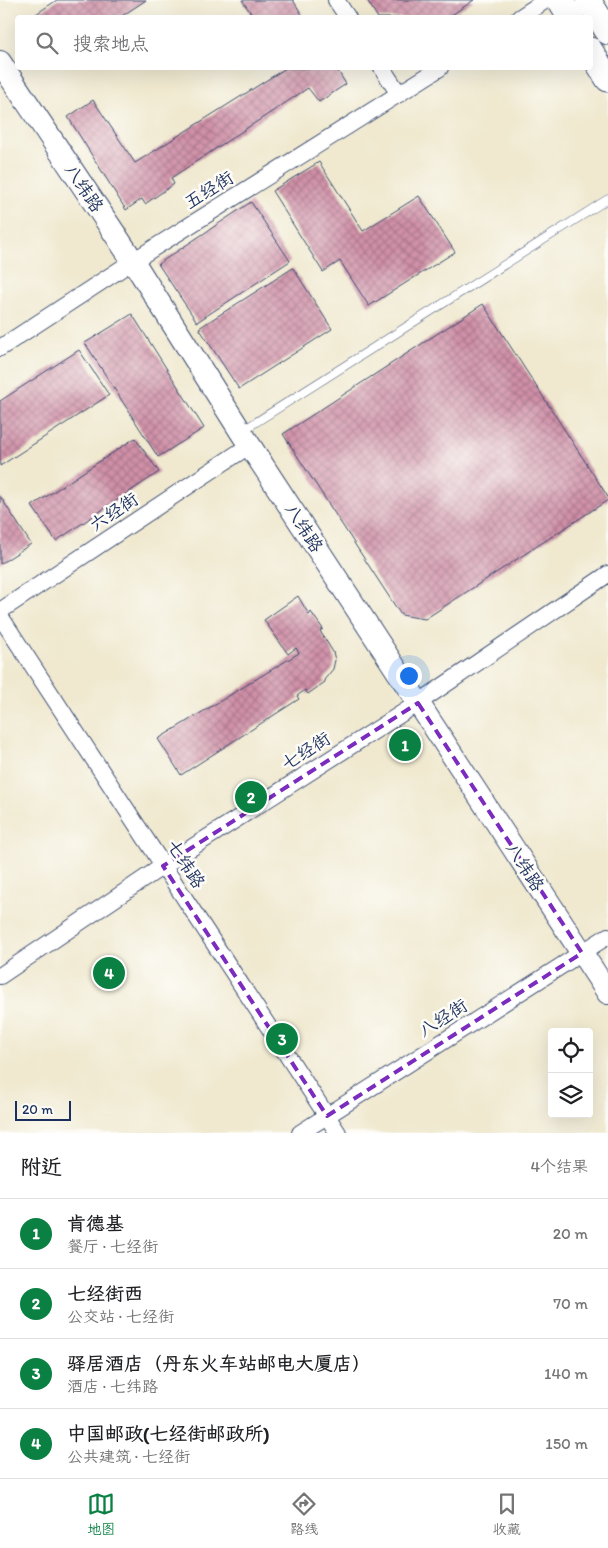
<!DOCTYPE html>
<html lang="zh">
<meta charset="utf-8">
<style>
:root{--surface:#fff;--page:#f6f6f6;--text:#202124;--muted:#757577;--line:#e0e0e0;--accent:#0b8043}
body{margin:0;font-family:Itim,"LXGW WenKai TC",sans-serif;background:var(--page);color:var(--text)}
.controls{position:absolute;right:15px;bottom:15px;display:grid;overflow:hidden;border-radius:5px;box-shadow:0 5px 20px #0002}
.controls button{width:45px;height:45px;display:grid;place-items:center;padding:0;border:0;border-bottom:1px solid var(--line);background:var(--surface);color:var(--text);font:25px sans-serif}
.scale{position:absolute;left:15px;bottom:12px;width:56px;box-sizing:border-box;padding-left:5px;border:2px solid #1b2f5e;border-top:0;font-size:14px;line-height:18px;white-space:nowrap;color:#1b2f5e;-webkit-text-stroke:4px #fdfcf7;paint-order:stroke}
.you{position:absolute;left:408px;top:675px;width:18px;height:18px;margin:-12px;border:4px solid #fff;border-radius:50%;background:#1a73e8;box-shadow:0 0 0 8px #1a73e833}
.badge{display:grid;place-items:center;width:32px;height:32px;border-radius:50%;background:var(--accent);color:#fff;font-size:16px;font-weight:700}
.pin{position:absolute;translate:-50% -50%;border:2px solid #fff;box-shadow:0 1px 5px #0006}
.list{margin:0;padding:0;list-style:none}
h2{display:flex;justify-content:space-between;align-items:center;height:65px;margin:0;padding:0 20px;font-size:21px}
h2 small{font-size:16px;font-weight:400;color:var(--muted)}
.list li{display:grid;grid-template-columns:32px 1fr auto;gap:15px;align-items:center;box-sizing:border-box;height:70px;padding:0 20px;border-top:1px solid var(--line)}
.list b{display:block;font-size:19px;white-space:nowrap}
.list p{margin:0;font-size:16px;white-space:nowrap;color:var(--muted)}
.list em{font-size:16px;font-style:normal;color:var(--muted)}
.icon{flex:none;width:28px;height:28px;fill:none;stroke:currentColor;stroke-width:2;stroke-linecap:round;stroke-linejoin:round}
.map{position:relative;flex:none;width:608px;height:1133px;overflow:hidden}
.search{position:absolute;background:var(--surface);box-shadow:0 5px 20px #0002;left:15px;right:15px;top:15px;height:55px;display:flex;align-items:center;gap:12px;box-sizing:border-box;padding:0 18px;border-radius:5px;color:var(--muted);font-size:19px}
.sheet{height:345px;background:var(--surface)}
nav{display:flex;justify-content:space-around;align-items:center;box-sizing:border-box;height:70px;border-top:1px solid var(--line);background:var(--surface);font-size:14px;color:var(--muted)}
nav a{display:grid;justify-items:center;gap:2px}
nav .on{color:var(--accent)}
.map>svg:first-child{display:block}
</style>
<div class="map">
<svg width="608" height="1133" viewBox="0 0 608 1133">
<defs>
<pattern id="building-cross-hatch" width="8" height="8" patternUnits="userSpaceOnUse" patternTransform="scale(1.25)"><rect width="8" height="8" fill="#d090a7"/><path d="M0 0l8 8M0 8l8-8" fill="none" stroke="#a8768b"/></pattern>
</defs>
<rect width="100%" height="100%" fill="#fdfcf7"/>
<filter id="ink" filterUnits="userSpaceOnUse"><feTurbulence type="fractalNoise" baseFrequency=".02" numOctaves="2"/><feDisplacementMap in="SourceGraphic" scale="10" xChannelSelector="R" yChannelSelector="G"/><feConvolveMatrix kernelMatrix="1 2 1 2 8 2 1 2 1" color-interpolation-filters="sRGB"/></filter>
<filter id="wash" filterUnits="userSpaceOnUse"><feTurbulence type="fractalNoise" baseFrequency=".0096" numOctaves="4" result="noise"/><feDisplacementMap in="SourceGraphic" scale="20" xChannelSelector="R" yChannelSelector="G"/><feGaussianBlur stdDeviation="1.12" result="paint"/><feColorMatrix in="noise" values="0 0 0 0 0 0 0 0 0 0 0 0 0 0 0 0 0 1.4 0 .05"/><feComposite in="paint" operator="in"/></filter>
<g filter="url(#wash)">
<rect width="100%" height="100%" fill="#f0e9d0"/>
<g id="blocks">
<g fill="url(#building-cross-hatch)">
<polygon points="57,0 146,0 119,18 30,18"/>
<polygon points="242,0 293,0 304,18 254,18"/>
<polygon points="367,0 474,0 447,18 378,18"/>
<polygon points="286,68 336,68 346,84 319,102 308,88 171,178 174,184 145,204 142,199 126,210 68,117 93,100 135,163"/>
<polygon points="319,162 363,231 419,196 455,252 369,306 340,261 323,272 272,191"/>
<polygon points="251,202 290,261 197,322 158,264"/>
<polygon points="293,268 332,329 239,389 199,328"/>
<polygon points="483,304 608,497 608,500 425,619 401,615 283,434"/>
<polygon points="132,314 204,428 158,457 85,343"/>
<polygon points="79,350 109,395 0,466 0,401"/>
<polygon points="135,438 159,472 56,541 32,506"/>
<polygon points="0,496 31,544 0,564"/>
<polygon points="298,596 309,615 311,612 323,629 320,631 333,652 335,660 333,669 324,680 325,682 308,694 305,690 297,696 299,699 181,775 158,739 299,653 296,648 288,654 264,620"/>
</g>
</g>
</g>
<g filter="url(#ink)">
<use href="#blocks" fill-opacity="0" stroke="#3b4b6f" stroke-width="1"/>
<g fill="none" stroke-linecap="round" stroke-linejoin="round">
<g stroke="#3b4b6f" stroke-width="9">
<polyline id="lane" points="242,431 608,199"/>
</g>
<g stroke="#3b4b6f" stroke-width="18">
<g id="street">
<polyline points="336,0 348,18"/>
<polyline points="519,18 546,0"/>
<polyline points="382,68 399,94"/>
<polyline points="0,348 133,261 440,68"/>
<polyline points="0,611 250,445"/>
<polyline points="0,616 338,1133"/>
<polyline points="0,976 163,866 418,703 608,574"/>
<polyline points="300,1133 608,936"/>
</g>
</g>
<g stroke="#3b4b6f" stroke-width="24">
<polyline id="secondary" points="0,62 133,261 241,432 608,993"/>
</g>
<g stroke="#3b4b6f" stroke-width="27">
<g id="primary">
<polyline points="560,0 571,18"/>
<polyline points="588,0 608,32"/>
<polyline points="590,50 608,79"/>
</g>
</g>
<use href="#lane" stroke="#fff" stroke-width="8"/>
<use href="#street" stroke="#fff" stroke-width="16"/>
<use href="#secondary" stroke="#fff" stroke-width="22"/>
<use href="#primary" stroke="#fff" stroke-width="25"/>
</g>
</g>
<path fill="none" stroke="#7b2cbf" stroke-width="4" stroke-dasharray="10 6" stroke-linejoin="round" d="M418,703l164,250 -255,163 -164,-250z"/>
<g text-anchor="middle" stroke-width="5" stroke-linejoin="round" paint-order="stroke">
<g font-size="18" fill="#1b2f5e" stroke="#fdfcf7">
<text transform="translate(84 188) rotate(56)" y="6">八纬路</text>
<text transform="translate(209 190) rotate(-32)" y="6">五经街</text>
<text transform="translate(114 512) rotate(-34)" y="6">六经街</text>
<text transform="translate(304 528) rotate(57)" y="6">八纬路</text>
<text transform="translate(306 751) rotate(-33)" y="6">七经街</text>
<text transform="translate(186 864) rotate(57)" y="6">七纬路</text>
<text transform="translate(525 867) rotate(57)" y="6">八纬路</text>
<text transform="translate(443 1018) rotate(-33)" y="6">八经街</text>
</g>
</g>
</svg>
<div class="controls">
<button><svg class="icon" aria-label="locate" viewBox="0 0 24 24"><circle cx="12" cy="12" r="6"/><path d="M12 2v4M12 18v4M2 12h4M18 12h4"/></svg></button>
<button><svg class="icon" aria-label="layers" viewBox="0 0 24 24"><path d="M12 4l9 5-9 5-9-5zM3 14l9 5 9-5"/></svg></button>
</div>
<div class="scale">20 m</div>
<div class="you"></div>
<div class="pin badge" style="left:405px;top:745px">1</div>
<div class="pin badge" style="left:251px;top:797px">2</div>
<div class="pin badge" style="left:282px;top:1039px">3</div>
<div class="pin badge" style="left:109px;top:973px">4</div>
<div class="search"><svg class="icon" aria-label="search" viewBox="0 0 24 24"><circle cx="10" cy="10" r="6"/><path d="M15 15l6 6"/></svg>搜索地点</div>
</div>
<section class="sheet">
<h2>附近<small>4个结果</small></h2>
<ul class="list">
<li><span class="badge">1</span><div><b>肯德基</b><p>餐厅 · 七经街</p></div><em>20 m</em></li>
<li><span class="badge">2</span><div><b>七经街西</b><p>公交站 · 七经街</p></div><em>70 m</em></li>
<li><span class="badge">3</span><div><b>驿居酒店（丹东火车站邮电大厦店）</b><p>酒店 · 七纬路</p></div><em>140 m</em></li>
<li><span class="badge">4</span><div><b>中国邮政(七经街邮政所)</b><p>公共建筑 · 七经街</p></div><em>150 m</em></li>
</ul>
</section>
<nav>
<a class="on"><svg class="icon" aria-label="map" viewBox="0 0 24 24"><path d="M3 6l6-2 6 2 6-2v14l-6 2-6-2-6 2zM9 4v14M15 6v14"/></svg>地图</a>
<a><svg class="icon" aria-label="directions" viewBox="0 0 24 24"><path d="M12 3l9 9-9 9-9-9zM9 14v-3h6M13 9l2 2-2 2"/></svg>路线</a>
<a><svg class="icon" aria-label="saved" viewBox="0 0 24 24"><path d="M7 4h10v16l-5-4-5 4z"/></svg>收藏</a>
</nav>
